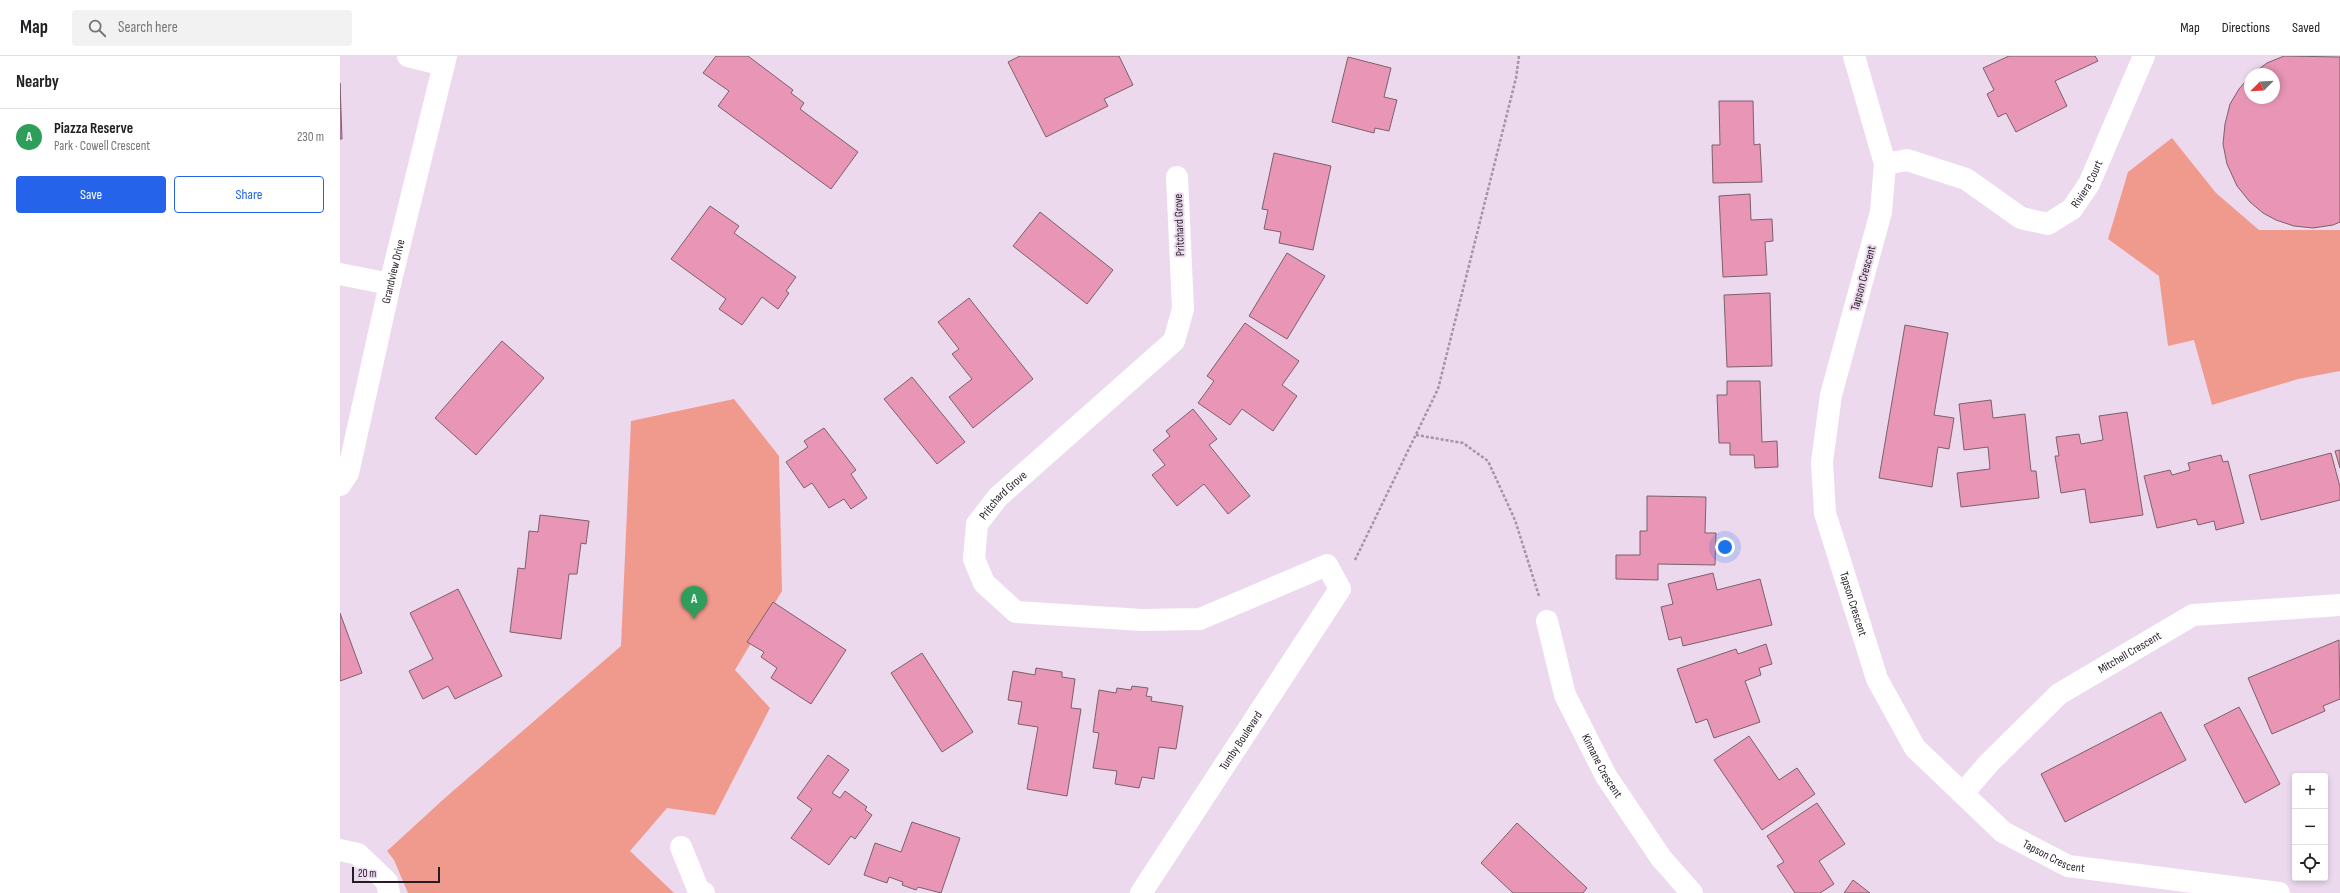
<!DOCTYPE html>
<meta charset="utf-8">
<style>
:root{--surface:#fff;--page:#f2f2f2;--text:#202124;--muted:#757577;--line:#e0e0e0;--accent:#2563eb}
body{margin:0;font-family:"Sofia Sans Condensed",sans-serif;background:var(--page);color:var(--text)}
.controls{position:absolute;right:12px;bottom:12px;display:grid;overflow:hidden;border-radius:4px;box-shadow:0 2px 6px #0003}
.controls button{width:36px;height:36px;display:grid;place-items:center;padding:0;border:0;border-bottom:1px solid var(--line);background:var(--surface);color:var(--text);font:20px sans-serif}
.compass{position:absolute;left:1904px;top:12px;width:36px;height:36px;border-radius:50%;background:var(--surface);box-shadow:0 2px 6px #0003;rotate:246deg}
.scale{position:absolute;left:12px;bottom:10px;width:88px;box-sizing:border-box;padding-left:4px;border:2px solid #241d25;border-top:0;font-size:11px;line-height:14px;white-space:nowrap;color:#241d25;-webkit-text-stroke:3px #ecd9ee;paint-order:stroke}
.you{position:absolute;left:1385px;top:491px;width:14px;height:14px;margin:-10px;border:3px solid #fff;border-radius:50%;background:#1a73e8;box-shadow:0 0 0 6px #1a73e833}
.badge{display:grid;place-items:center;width:26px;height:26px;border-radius:50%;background:var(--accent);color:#fff;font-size:13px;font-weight:700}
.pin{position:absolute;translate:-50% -33px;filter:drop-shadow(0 1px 2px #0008)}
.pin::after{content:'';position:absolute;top:21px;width:14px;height:12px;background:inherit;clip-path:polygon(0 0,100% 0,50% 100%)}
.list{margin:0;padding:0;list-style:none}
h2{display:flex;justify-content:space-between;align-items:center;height:52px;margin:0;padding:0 16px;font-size:17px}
h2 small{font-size:13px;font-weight:400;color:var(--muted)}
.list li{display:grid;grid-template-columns:26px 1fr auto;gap:12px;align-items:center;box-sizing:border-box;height:56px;padding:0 16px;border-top:1px solid var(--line)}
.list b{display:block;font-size:15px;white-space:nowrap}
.list p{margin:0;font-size:13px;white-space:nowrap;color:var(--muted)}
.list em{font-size:13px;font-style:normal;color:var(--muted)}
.actions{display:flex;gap:8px;padding:12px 16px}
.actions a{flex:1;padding:9px 0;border:1px solid var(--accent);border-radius:4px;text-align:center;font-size:14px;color:var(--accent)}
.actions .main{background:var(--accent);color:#fff}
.icon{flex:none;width:22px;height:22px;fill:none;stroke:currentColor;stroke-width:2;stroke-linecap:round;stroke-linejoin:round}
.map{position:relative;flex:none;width:2000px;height:837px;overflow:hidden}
header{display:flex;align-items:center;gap:24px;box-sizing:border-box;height:56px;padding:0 20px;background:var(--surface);border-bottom:1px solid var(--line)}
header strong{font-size:19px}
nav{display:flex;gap:22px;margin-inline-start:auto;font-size:14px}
.search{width:280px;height:36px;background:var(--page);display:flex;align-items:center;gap:10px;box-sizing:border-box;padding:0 14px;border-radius:4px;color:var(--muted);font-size:15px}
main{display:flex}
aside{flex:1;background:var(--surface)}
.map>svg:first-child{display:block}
</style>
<header>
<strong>Map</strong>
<div class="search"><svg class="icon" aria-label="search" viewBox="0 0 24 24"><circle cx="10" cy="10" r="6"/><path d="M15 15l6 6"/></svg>Search here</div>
<nav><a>Map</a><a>Directions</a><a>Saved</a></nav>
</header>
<main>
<aside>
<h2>Nearby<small></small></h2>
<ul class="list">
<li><span class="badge" style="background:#2e9e5b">A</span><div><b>Piazza Reserve</b><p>Park · Cowell Crescent</p></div><em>230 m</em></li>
</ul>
<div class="actions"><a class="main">Save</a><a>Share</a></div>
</aside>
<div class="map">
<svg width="2000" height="837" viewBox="0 0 2000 837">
<rect width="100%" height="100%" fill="#ecd9ee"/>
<g fill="#f09a8d">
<polygon points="1832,82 1876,137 1919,174 2000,174 2000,315 1958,323 1872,349 1854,284 1828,290 1819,220 1768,183 1788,116"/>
<polygon points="394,343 439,400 442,535 395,614 430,652 375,759 327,752 290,795 334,837 68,837 54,804 47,795 106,741 281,590 291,365"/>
</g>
<g fill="#e995b5" stroke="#7b616a">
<polygon points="376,0 408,0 453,34 451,37 464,47 460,53 518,96 491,133 378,50 389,35 363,17"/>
<polygon points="680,0 779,0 793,29 764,43 768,50 706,81 668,6"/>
<polygon points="1669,0 1755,0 1758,5 1715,25 1727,50 1676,76 1666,57 1658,61 1647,38 1654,34 1643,12"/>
<polygon points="1944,0 2000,1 2000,166 1993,169 1973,172 1954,170 1936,164 1923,157 1910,146 1897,130 1887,108 1883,88 1885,68 1890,48 1899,33 1910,20 1910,42 1934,42 1934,18 1912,18 1927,7"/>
<polygon points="1008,1 1051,12 1044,41 1057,44 1049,75 1035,72 1034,77 992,66"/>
<polygon points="0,27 2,83 0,83"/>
<polygon points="1379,45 1413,45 1414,89 1420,88 1422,126 1373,127 1372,89 1380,89"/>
<polygon points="934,97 991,110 973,194 939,187 941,176 924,173 928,154 922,153"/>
<polygon points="1410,138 1411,164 1432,163 1433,185 1425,186 1427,219 1383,221 1379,140"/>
<polygon points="370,150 399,170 394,177 456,221 446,235 449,237 438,253 422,241 402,269 379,253 386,243 331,203"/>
<polygon points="700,156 773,214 747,248 673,190"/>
<polygon points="947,197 985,220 947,283 909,260"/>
<polygon points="1430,237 1432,310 1387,311 1384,239"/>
<polygon points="629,242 693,323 633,372 609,341 632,323 612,298 619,293 598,266"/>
<polygon points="905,267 959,305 942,329 957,340 933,375 902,353 890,369 858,347 874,325 867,320"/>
<polygon points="1565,269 1608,277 1594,359 1614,362 1609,393 1598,391 1592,431 1539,422"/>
<polygon points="162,285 204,322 136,399 95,362"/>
<polygon points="572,321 625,386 597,408 544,343"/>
<polygon points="1387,325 1420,325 1422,386 1437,385 1438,411 1415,412 1414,399 1390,399 1390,387 1379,387 1377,339 1387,339"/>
<polygon points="1651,344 1653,362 1685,358 1691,415 1696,415 1699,442 1621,451 1617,417 1650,413 1648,391 1624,394 1619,348"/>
<polygon points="853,353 877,383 869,389 910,440 888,458 864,428 837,450 812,419 825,409 813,394 830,380 826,375"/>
<polygon points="1787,356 1803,459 1750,467 1745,433 1721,437 1715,400 1719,400 1716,381 1739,378 1741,388 1763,384 1759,360"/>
<polygon points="484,372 516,414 511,418 527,442 511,453 504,443 489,452 472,427 464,432 446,406 468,391 464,385"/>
<polygon points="2000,394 2000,412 1995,395"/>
<polygon points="1991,397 2000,431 2000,444 1921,464 1909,419"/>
<polygon points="1881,399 1883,406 1888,405 1904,467 1876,474 1874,465 1858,469 1856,463 1817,472 1804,420 1830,414 1832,419 1850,414 1848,407"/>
<polygon points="1307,440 1366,441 1365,477 1376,477 1375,509 1318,508 1318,524 1276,523 1276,499 1300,499 1300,475 1307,475"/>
<polygon points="200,459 249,465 246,488 241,487 237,518 229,518 221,583 170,576 178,512 185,513 189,475 198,476"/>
<polygon points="1373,517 1377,534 1420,523 1432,569 1343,590 1341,581 1329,584 1321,551 1333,548 1328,528"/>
<polygon points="118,533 162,620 115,643 108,630 83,643 69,615 93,603 70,557"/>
<polygon points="433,546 506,594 471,648 431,622 437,612 421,601 424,596 407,586"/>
<polygon points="0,557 22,617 0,625"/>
<polygon points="1999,584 2000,643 1983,650 1985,655 1932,678 1908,622"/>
<polygon points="1426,588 1432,608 1419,612 1421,619 1405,625 1420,666 1374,682 1367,663 1356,667 1337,613 1396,593 1398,598"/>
<polygon points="582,597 633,676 602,696 551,617"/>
<polygon points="696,612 722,616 722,621 735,623 731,652 741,653 727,740 687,733 698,671 678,668 682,646 668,644 673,615 695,619"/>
<polygon points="792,630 808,632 806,640 812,641 811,645 843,650 836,693 819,691 814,723 802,721 799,732 775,728 777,715 753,712 759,677 753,676 759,634 776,637 777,632 791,634"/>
<polygon points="1899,651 1940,728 1905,747 1864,669"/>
<polygon points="1821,656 1846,704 1725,766 1701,718"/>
<polygon points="1409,680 1439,724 1457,712 1475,738 1422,774 1374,704"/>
<polygon points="488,699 509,714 492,737 500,742 505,735 527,751 525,754 532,759 515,783 511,780 489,809 451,782 472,753 457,742"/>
<polygon points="1477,747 1505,788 1479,805 1494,828 1480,837 1455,837 1437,810 1444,806 1427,780"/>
<polygon points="572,766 620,782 601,837 578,831 576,834 562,829 563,826 549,821 547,827 524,819 535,787 561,796"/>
<polygon points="1177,767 1247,832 1243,837 1173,837 1141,807"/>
<polygon points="1513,824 1530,837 1504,837"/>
</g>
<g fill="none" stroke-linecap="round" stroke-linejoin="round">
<g stroke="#a395a5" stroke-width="2.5" stroke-dasharray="3 2" stroke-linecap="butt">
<polyline points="1076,379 1123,387 1148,405 1175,464 1199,540"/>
<polyline points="1015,504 1098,333 1176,22 1179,0"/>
</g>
<g stroke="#fff" stroke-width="22">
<polyline points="68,0 104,9"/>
<path id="s1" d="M1514,0l31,108 -4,48 -50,183 -9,67 3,51 52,166 38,69 88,84 65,34 211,27"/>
<path id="s2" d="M1545,108l22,-4 59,19 55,39 27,6 24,-15 17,-25 55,-128"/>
<polyline points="0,218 50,228"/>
<path id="s3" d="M0,429l8,-12 42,-189 56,-228"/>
<path id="s4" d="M1207,565l18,74 41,81 55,82 31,35"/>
<path id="s5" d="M1623,737l26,-30 70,-69 134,-79 147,-10"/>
<polyline points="341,791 358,833 364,837"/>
<polyline points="0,794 18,798 47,826 49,837"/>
<path id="s6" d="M801,837l199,-304 -13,-24 -127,54 -58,1 -126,-8 -32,-29 -10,-24 3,-35 21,-27 176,-156 9,-32 -6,-132"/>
</g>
</g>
<g text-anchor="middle" stroke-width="4" stroke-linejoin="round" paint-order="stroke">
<g font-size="12" fill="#241d25" stroke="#ecd9ee">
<text dy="4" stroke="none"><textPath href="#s2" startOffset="237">Riviera Court</textPath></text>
<text transform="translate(839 169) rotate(-92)" y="4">Pritchard Grove</text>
<text dy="4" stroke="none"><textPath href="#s3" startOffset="221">Grandview Drive</textPath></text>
<text transform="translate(1523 222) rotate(-75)" y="4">Tapson Crescent</text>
<text dy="4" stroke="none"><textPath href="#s6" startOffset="856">Pritchard Grove</textPath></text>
<text dy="4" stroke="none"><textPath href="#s1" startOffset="564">Tapson Crescent</textPath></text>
<text dy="4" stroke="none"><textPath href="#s5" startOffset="220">Mitchell Crescent</textPath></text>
<text dy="4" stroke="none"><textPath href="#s6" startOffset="182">Tumby Boulevard</textPath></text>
<text dy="4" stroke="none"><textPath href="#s4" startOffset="156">Kinnane Crescent</textPath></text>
<text dy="4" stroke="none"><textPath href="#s1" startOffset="900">Tapson Crescent</textPath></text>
</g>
</g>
</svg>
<div class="controls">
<button>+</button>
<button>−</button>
<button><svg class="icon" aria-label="locate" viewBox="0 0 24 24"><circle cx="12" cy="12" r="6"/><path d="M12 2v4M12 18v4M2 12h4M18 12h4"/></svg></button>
</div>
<svg class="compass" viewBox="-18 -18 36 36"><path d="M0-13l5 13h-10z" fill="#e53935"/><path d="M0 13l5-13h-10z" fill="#757577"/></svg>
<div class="scale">20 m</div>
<div class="you"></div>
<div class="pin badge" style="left:354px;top:563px;background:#2e9e5b">A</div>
</div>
</main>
